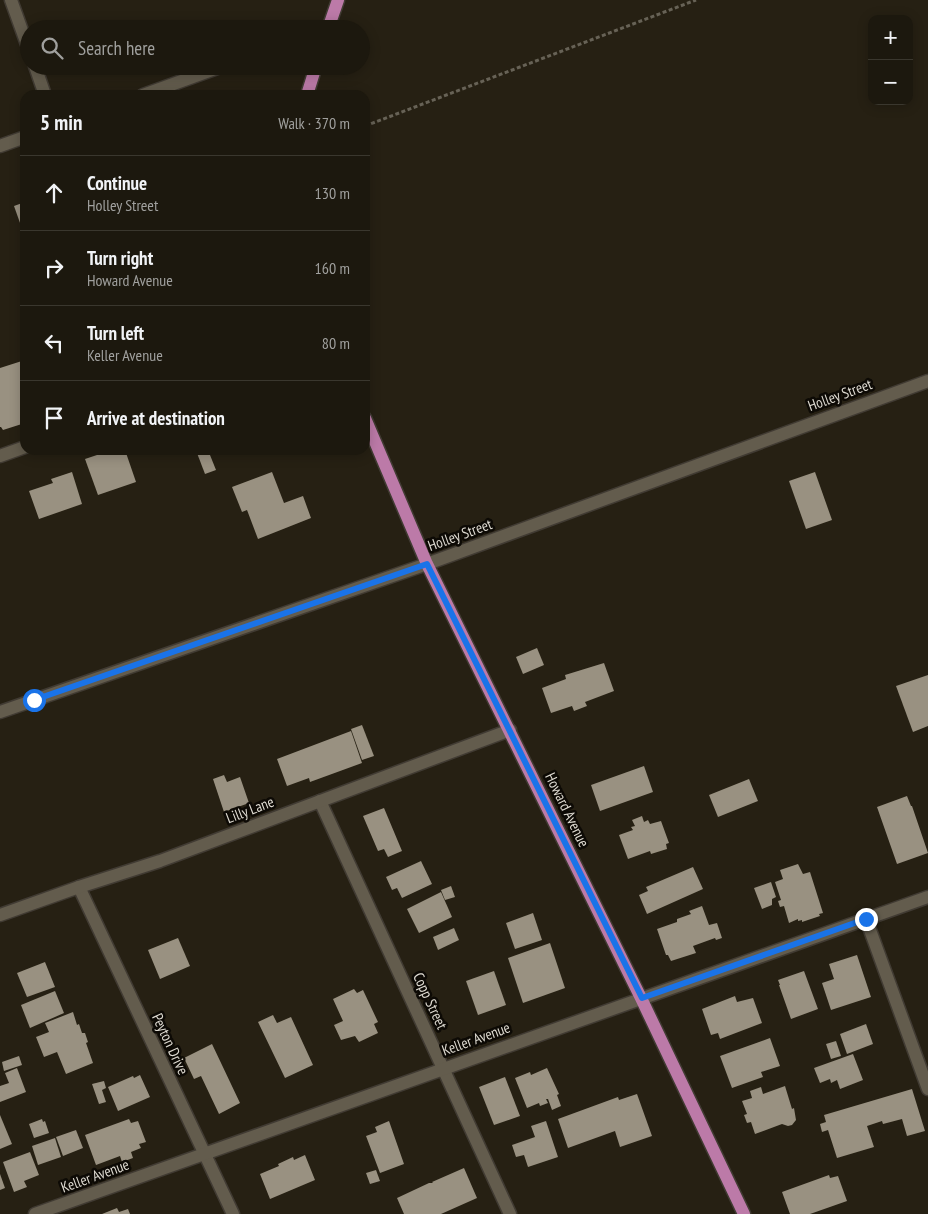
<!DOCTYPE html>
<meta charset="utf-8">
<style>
:root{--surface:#1c180e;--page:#29251c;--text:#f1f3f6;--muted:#a0a09e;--line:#3a372e}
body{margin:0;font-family:"PT Sans Narrow",sans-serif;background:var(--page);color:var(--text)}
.controls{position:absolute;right:15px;top:15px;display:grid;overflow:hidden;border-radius:10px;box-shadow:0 2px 12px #0003}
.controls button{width:45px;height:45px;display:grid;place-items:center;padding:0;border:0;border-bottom:1px solid var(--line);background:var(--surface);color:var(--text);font:25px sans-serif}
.stop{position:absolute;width:15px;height:15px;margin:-11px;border:4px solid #1a73e8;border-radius:50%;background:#fff}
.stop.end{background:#1a73e8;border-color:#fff;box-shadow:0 1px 5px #0008}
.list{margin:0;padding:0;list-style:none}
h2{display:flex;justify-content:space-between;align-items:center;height:65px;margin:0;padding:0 20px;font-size:21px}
h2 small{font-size:16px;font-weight:400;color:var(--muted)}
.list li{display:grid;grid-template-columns:32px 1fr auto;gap:15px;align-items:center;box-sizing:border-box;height:75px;padding:0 20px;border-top:1px solid var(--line)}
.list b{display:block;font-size:19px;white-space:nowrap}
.list p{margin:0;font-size:16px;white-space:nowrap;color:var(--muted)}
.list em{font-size:16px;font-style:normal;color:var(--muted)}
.icon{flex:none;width:28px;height:28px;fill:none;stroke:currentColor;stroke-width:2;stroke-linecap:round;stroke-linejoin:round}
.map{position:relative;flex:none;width:928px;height:1214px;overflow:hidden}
.search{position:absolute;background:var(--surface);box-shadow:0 2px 12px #0003;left:20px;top:20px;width:350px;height:55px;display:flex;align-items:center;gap:12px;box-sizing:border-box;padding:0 18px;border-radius:28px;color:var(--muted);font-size:19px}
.panel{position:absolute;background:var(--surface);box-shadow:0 2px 12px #0003;left:20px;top:90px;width:350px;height:365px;border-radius:15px}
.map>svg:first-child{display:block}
</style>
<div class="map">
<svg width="928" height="1214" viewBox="0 0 928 1214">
<rect width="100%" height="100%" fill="#262013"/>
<g fill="#999181">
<polygon points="25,202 25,237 14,206"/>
<polygon points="25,360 25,423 3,430 1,427 0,427 0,368"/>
<polygon points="112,450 125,450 136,482 98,495 85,459"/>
<polygon points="205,450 208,450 216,470 205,474 197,453"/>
<polygon points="72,472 82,504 39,519 29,491 53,483 51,479"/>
<polygon points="272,472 284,503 303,496 311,518 258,539 247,510 242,512 232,487"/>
<polygon points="815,472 832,520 806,529 789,481"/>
<polygon points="537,648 544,665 523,674 516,657"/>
<polygon points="604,663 614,691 585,702 587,706 574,711 572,706 551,713 542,688 566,679 565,675"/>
<polygon points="928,675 928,726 913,732 896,686"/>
<polygon points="362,725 374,756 362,760 351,729"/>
<polygon points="351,731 362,763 310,782 309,778 287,786 277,759"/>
<polygon points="644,766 653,792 600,811 591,785"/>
<polygon points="224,775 227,782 240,777 249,803 224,812 213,779"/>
<polygon points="749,779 758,801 718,817 709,795"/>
<polygon points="907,796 911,806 912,806 928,853 897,864 877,807"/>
<polygon points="384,808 402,851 388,857 384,849 378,851 363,816"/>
<polygon points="642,816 644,822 648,820 650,824 661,821 669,843 666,844 667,849 651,854 650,851 628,859 619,835 633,830 631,827 635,826 632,820"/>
<polygon points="421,861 432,884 402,898 397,888 392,890 386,877"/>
<polygon points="798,864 803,874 810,872 823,913 819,914 820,916 802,922 802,920 798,921 798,919 789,923 784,906 780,907 778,901 781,900 775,882 783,879 780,870"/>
<polygon points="693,867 703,889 647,914 639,895 648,891 646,887"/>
<polygon points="771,882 776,897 772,899 772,905 762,909 754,888"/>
<polygon points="451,886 455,897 445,900 441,890"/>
<polygon points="441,892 452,917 419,933 407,909"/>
<polygon points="702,906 709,925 717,923 722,938 716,940 715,938 693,946 696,953 671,961 668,955 666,955 657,929 677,922 677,919 691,914 689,911"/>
<polygon points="533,913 542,940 515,949 506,923"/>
<polygon points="454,928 459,940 438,950 433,937"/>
<polygon points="178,938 190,966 160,979 148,950"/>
<polygon points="550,943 565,988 523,1003 508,958"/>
<polygon points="857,955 871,997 831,1010 822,983 834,979 829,964"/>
<polygon points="45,962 55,987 27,997 17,973"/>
<polygon points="494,971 506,1005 478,1015 466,981"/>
<polygon points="804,971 818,1009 791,1019 779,985 780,985 778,980"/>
<polygon points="354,989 357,993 363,990 378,1022 374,1024 378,1033 359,1042 355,1036 341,1040 334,1025 343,1021 333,999"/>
<polygon points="55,991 64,1013 30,1028 21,1005"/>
<polygon points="735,996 737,1002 753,998 762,1023 720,1039 718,1033 711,1035 702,1009"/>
<polygon points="73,1012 77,1025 79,1024 82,1033 85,1033 88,1042 86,1043 93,1063 66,1074 57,1052 44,1057 36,1037 49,1032 45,1023"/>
<polygon points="273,1015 277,1023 291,1017 313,1065 285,1078 258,1022"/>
<polygon points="866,1024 873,1044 847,1054 840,1034"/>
<polygon points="770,1038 780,1066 761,1072 763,1077 732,1088 720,1056"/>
<polygon points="836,1041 841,1056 831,1059 826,1044"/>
<polygon points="212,1044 240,1103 219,1114 201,1076 194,1079 184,1058"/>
<polygon points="853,1054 863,1080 840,1089 837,1080 831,1083 830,1079 820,1083 814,1068"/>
<polygon points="19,1056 22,1065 4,1071 2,1062"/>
<polygon points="17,1068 26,1092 0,1102 0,1086 9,1083 5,1073"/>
<polygon points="547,1068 559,1094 557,1095 561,1106 552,1110 548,1099 546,1099 548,1103 540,1106 539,1103 527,1108 515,1078 530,1072 531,1075"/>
<polygon points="140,1075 150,1097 118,1111 108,1087 133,1076 134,1078"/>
<polygon points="505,1077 520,1116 494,1125 479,1087"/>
<polygon points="104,1081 106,1088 102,1090 106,1102 99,1104 92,1084"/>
<polygon points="785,1086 792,1109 794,1108 796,1120 792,1125 788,1126 782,1124 755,1134 751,1122 747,1123 744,1115 747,1114 742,1101 752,1098 750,1091 761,1087 763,1094"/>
<polygon points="912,1089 925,1131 907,1136 902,1119 883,1124 882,1121 867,1126 874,1147 837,1158 828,1130 822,1132 820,1124 826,1122 824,1115"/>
<polygon points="637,1094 652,1136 620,1147 615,1131 568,1148 558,1119 618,1097 619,1100"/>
<polygon points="0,1115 12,1144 0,1149"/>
<polygon points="42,1119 43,1122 45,1121 49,1133 34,1138 29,1124"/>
<polygon points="129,1119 131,1123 138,1121 146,1142 139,1144 141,1148 131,1152 133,1158 122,1162 120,1156 96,1165 85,1135"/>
<polygon points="389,1121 404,1164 380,1173 366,1136 377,1132 375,1127"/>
<polygon points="546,1121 558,1157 528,1167 524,1155 516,1157 512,1145 535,1137 531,1126"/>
<polygon points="76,1130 83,1148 63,1156 56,1137"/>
<polygon points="55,1138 61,1157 38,1165 32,1146"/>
<polygon points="30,1152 39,1175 24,1181 27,1187 14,1192 3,1162"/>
<polygon points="305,1155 315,1180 270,1199 260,1174 279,1166 278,1164 293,1157 294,1160"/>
<polygon points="464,1168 477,1198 441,1214 404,1214 397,1198 429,1183 433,1183 432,1182"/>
<polygon points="376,1170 380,1181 370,1184 366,1173"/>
<polygon points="0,1174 5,1188 0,1190"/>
<polygon points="829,1175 830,1178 838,1176 847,1201 810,1214 790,1214 782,1192"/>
<polygon points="117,1208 119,1212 128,1209 130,1214 102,1214"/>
</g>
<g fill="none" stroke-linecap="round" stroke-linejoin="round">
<g stroke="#413b33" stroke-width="15">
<g id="minor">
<polyline points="11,0 29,50"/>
<polyline points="35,66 45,95"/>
<polyline points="143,95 223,66"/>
<polyline points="0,146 25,137"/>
<polyline points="0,456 25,447"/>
<polyline points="0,712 427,564 928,381"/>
<polyline points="320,801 510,1214"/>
<polyline points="79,887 233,1214"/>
<polyline points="0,915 79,887 160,861 510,730"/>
<polyline points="866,919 928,1089"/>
<polyline points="35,1214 928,897"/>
</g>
</g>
<g stroke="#413b33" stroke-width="15">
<g id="major">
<polyline points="328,29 338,0"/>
<polyline points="307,95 316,66"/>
<polyline points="365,418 427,564 641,998 744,1214"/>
</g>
</g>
<polyline stroke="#676256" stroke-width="3" stroke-dasharray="4 2.5" stroke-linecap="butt" points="365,126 696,0"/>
<use href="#minor" stroke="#635c4d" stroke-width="12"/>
<use href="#major" stroke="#bc7aa8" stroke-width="12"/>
</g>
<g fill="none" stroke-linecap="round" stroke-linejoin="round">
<polyline stroke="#1a73e8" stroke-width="6" points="34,700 427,564 642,998 866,919"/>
</g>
<g text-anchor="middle" stroke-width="5" stroke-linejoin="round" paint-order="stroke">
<g font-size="15" fill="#dfdbd2" stroke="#0d0a05">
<text transform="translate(840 395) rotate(-20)" y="5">Holley Street</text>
<text transform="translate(460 535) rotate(-20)" y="5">Holley Street</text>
<text transform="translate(250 810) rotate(-21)" y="5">Lilly Lane</text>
<text transform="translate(567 810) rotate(64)" y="5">Howard Avenue</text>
<text transform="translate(430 1001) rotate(65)" y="5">Copp Street</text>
<text transform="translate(476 1039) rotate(-20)" y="5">Keller Avenue</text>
<text transform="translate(170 1044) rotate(65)" y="5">Peyton Drive</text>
<text transform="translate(95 1176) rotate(-20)" y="5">Keller Avenue</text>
</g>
</g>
</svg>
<div class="controls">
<button>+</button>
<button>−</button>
</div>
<div class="stop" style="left:34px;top:700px"></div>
<div class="stop end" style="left:866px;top:919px"></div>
<div class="search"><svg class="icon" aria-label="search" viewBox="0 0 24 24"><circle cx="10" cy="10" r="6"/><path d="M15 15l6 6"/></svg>Search here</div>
<section class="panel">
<h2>5 min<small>Walk · 370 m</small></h2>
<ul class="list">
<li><svg class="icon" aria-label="ahead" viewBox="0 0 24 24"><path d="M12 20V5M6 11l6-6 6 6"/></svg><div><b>Continue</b><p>Holley Street</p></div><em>130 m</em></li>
<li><svg class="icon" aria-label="right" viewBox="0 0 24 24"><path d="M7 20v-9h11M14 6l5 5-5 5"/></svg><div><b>Turn right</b><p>Howard Avenue</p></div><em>160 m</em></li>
<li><svg class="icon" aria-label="left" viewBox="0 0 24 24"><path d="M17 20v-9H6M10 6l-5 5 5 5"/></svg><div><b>Turn left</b><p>Keller Avenue</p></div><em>80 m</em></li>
<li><svg class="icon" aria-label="arrive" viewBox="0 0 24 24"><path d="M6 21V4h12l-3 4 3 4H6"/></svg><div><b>Arrive at destination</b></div></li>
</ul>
</section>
</div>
